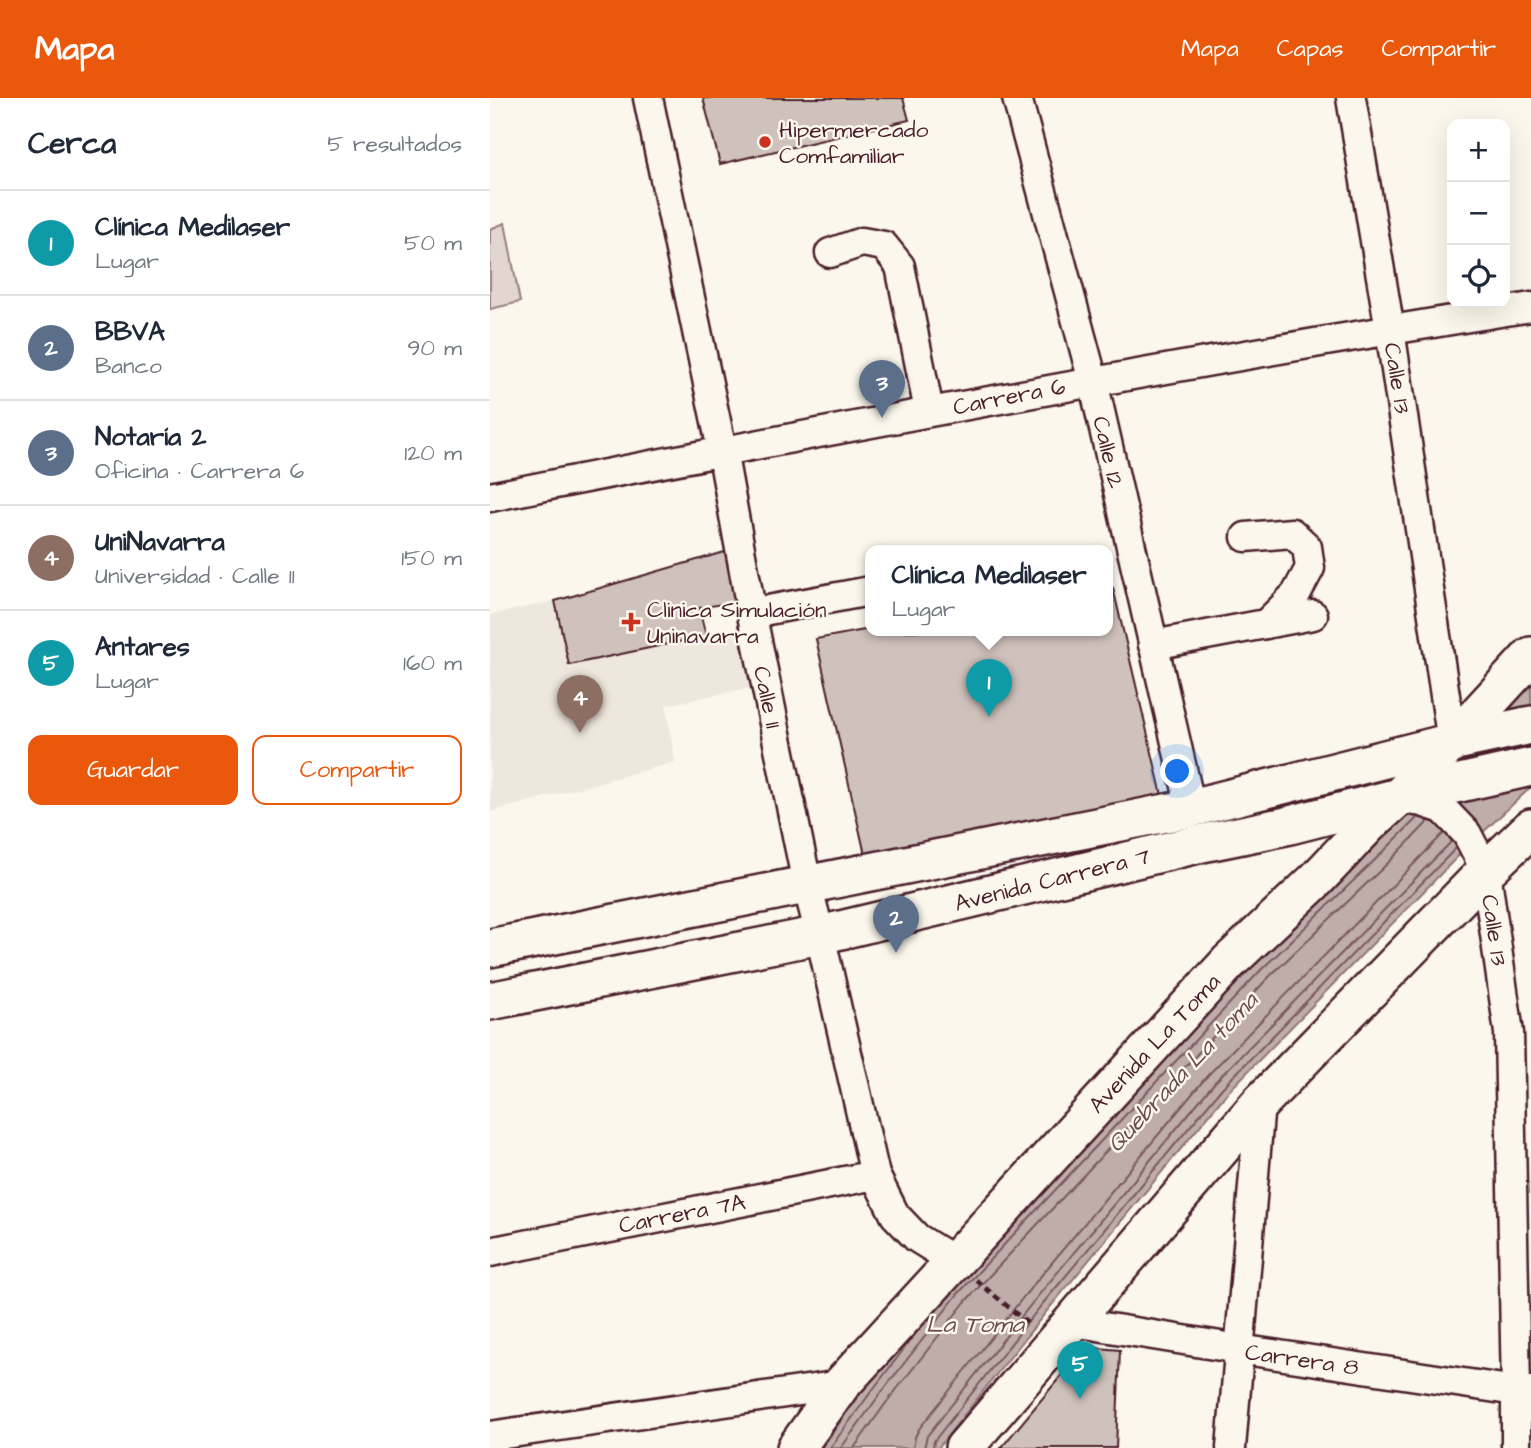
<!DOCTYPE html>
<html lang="es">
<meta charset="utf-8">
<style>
:root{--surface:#fff;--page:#f6f6f7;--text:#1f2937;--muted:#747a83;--line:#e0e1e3;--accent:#ea580c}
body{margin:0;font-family:"Architects Daughter",sans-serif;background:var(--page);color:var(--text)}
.controls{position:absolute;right:21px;top:21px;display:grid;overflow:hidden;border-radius:14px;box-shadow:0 7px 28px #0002}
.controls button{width:63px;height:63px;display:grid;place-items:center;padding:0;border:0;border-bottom:2px solid var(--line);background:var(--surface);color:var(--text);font:35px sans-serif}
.you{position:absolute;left:688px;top:674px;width:24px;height:24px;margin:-18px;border:5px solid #fff;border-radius:50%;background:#1a73e8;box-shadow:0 0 0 10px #1a73e833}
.badge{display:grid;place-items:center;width:46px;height:46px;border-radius:50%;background:var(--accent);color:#fff;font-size:23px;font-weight:700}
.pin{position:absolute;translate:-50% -58px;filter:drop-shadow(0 2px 4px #0008)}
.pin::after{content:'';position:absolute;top:37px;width:24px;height:21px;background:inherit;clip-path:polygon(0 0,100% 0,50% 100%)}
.popup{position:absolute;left:375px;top:447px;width:248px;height:91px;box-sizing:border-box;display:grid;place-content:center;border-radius:14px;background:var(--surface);filter:drop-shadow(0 2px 5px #0005);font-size:23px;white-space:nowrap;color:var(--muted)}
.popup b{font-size:26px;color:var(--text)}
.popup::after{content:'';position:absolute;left:50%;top:100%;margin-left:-14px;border:14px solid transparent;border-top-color:var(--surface)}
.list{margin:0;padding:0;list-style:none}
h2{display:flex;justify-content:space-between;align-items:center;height:91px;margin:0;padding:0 28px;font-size:30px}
h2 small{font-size:23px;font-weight:400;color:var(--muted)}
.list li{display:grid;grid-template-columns:46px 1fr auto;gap:21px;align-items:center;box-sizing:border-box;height:105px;padding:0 28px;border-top:2px solid var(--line)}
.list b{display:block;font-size:26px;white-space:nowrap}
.list p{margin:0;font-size:23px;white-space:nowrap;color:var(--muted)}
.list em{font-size:23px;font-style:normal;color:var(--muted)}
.actions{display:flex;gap:14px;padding:21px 28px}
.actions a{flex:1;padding:16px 0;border:2px solid var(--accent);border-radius:14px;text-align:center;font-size:24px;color:var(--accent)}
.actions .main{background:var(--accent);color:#fff}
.icon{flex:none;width:38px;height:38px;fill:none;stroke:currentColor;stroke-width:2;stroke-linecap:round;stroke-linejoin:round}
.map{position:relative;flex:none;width:1041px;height:1350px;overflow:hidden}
header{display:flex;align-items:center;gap:42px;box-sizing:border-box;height:98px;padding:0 35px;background:var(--accent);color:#fff}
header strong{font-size:33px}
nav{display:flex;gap:38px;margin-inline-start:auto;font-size:24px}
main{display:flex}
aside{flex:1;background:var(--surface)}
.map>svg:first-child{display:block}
</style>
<header>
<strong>Mapa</strong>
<nav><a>Mapa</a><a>Capas</a><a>Compartir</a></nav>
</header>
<main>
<aside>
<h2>Cerca<small>5 resultados</small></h2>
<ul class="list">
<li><span class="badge" style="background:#0f9aa8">1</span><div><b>Clínica Medilaser</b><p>Lugar</p></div><em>50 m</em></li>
<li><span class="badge" style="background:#5c6f8a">2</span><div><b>BBVA</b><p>Banco</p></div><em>90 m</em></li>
<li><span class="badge" style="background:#5c6f8a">3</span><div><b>Notaría 2</b><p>Oficina · Carrera 6</p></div><em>120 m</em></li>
<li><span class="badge" style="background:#8d6e63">4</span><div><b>UniNavarra</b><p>Universidad · Calle 11</p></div><em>150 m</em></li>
<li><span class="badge" style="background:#0f9aa8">5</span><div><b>Antares</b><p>Lugar</p></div><em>160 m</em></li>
</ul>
<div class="actions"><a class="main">Guardar</a><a>Compartir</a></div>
</aside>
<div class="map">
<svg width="1041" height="1350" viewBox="0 0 1041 1350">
<rect width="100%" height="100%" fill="#fbf7ec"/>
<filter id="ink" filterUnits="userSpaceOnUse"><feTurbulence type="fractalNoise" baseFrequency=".0143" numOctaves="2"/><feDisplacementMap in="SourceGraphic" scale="14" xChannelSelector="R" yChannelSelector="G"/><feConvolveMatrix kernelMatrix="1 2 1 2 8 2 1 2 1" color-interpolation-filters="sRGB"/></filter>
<g filter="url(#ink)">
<polygon fill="#eee7de" points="65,503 80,567 255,530 268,588 176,607 185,664 0,714 0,517"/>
<polygon fill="#e2d7d0" stroke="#967b7e" stroke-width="2" points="15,125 30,204 0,211 0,131"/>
<polygon fill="#bfadaa" stroke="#907477" stroke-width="2" points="1041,586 1041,689 971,755 737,995 556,1214 448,1350 332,1350 375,1289 455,1187 760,860"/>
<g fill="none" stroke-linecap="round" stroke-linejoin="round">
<g stroke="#79585e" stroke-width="2">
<polyline points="340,1350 381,1294 427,1234"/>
<polyline points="351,1350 388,1299 467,1197 771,872 890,757 928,719"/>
<polyline points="364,1350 396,1305 475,1204 779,879 898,765 939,723"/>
<polyline points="423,1350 425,1339 429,1331 535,1197 718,977 954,735"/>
<polyline points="434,1350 437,1338 543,1204 725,984 962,743"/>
<polyline points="443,1350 444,1343 550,1209 732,990 966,750"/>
</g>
</g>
<g fill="#cfc2bc" stroke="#4a1f2b" stroke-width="2">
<polygon points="213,0 413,0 419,22 230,66"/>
<polygon points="238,453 250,503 209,510 216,538 79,567 65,503"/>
<polygon points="623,490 672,697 376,761 326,541 380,531 380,533 618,533 618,491"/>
<polygon points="595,1249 630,1252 626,1350 511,1350"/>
</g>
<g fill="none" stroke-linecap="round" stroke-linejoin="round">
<g stroke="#4a1f2b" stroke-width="33">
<g id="minor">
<polyline points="158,0 232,352 265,533 317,786 330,837 385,1077 405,1117 427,1140 464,1163"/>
<polyline points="527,0 603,283 701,710"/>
<polyline points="861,0 900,232 962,644"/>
<polyline points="340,155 372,144 394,148 410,168 439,313"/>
<path d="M0,399c346,-69 693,-134 1041,-190"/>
<polyline points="756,439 802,435 817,449 820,470 806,496 776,526"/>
<polyline points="262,515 380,493"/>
<polyline points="663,547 823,517"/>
<polyline points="912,701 932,704 953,711 977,736 996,773 1019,935 1026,1293 1026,1350"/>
<polyline points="0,1154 385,1077"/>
<polyline points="583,1224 749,1251 1026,1293 1041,1293"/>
<polyline points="0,1338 351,1287"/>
<polyline points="741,1350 770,1005"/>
</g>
</g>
<g stroke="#4a1f2b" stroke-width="42">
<g id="major">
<polyline points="0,850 701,710 962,644 1041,627"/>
<polyline points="0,903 330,837 708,746 796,728 921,696 1041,669"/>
<polyline points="306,1350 351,1287 739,864 826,782 878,727 908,700 962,644 1041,558"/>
<polyline points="474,1350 770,1005 996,773 1041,730"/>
</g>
</g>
<polyline stroke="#4a1f2b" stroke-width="4.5" stroke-dasharray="7 5" stroke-linecap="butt" points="486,1182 541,1228"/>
<use href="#minor" stroke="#fbf7ec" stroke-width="28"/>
<use href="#major" stroke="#fbf7ec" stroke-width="37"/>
</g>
</g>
<g fill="#c8321e" stroke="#fbf7ec" stroke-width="2.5">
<circle cx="275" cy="44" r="7"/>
<path d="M137.5 513.5h7v7h7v7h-7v7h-7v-7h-7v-7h7z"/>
</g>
<g text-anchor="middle" stroke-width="5" stroke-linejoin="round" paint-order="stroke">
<g font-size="23" fill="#4a1f2b" stroke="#fbf7ec" text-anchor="start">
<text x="289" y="39">Hipermercado<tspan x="289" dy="26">Comfamiliar</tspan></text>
<text x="157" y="519">Clinica Simulación<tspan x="157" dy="26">Uninavarra</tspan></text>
</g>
<g font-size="23" fill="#4a1f2b" stroke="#fbf7ec">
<text transform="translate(908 280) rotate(81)" y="8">Calle 13</text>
<text transform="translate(519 298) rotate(-11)" y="8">Carrera 6</text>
<text transform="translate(619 354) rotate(77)" y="8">Calle 12</text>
<text transform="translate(278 599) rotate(78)" y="8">Calle 11</text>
<text transform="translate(562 781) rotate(-14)" y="8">Avenida Carrera 7</text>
<text transform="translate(1005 832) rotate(82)" y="8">Calle 13</text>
<text transform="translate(664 945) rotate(-47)" y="8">Avenida La Toma</text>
<text transform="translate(192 1115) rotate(-11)" y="8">Carrera 7A</text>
<text transform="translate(812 1261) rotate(8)" y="8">Carrera 8</text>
</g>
<g font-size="24" font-style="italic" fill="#6d4a51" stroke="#fbf7ec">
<text transform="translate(692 974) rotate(-47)" y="8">Quebrada La toma</text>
<text x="485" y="1234">La Toma</text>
</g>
</g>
</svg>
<div class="controls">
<button>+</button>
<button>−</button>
<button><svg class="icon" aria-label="locate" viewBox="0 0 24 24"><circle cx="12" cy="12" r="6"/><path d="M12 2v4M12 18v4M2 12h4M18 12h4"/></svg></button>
</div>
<div class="you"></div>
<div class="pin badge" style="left:499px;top:619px;background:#0f9aa8">1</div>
<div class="popup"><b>Clínica Medilaser</b>Lugar</div>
<div class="pin badge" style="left:406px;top:855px;background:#5c6f8a">2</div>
<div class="pin badge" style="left:392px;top:320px;background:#5c6f8a">3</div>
<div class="pin badge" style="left:90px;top:635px;background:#8d6e63">4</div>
<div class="pin badge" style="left:590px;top:1301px;background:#0f9aa8">5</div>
</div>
</main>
